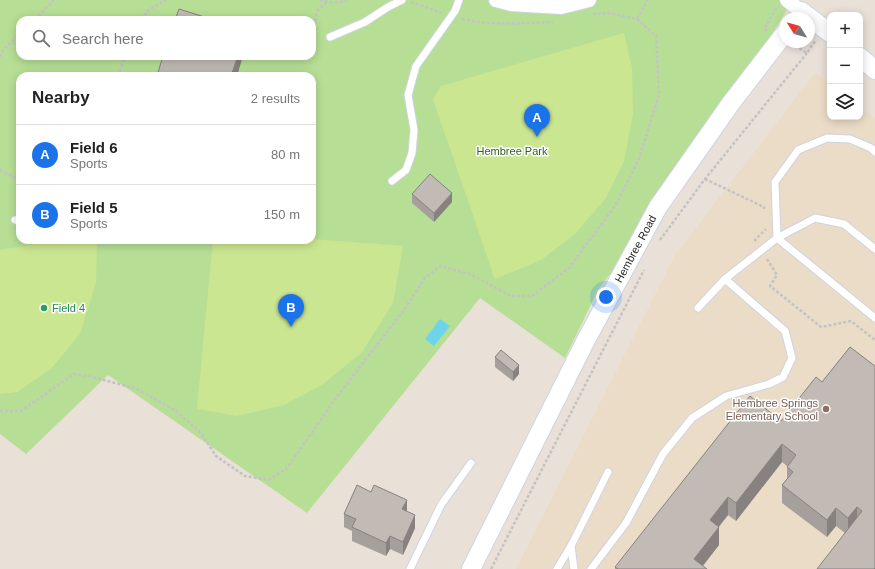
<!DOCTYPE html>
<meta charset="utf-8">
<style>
:root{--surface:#fff;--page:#f2f2f2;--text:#222;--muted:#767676;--line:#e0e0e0;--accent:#1a73e8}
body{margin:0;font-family:Helvetica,sans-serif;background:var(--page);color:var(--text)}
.controls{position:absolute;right:12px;top:12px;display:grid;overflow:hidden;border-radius:8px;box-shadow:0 2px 10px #0003}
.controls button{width:36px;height:36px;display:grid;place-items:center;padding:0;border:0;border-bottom:1px solid var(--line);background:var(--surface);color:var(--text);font:20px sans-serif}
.compass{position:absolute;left:779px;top:12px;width:36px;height:36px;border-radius:50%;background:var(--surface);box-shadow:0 2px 10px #0003;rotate:307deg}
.you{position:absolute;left:606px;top:297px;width:14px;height:14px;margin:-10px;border:3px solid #fff;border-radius:50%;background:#1a73e8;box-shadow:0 0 0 6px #1a73e833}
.badge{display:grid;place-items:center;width:26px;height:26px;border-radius:50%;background:var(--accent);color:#fff;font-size:13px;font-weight:700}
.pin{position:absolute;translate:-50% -33px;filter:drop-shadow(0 1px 2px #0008)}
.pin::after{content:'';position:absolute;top:21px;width:14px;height:12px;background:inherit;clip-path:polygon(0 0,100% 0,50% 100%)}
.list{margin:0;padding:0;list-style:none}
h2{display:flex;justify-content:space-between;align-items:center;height:52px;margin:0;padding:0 16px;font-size:17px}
h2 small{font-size:13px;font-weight:400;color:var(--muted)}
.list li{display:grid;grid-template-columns:26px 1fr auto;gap:12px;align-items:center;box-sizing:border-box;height:60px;padding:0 16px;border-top:1px solid var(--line)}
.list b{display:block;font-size:15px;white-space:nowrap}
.list p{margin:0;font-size:13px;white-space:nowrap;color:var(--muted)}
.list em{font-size:13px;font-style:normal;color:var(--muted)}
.icon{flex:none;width:22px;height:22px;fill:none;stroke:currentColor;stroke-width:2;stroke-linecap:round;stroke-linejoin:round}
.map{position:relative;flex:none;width:875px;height:569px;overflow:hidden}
.search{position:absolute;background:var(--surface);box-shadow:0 2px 10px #0003;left:16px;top:16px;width:300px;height:44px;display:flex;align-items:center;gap:10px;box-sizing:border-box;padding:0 14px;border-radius:12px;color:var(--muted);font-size:15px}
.panel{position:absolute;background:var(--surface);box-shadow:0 2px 10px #0003;left:16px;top:72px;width:300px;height:172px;border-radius:12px}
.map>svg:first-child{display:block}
</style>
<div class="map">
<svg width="875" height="569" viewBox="0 0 875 569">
<rect width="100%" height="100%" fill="#e9e0d8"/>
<polygon fill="#ebdcc7" points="815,73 830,84 830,117 860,117 860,107 875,118 875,569 516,569 675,255"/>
<path fill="#b6df95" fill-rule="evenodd" d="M0,0h793l-111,178 -84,112 -33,68 -85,-60 -173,215 -199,-138 -82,79 -26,-20zM20,20h292v36h-292zM20,76h292v164h-292z"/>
<g fill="#cbe691">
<polygon points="624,33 632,68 633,114 624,161 606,198 575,234 541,260 495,279 433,99 441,86"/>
<polygon points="312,239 403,246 393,303 362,352 323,384 284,405 237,416 197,409 213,240 312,240"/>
<polygon points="60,240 97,240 96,282 80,334 51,369 17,392 0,394 0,250"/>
</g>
<polygon fill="#6dd5e9" points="440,319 450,326 434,346 425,339"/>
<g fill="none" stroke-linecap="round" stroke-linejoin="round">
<g stroke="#ced3e0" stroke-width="9">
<g id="service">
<polyline points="330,37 365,22 388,7 402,0"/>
<polyline points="875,152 871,148 850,139 827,138 798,150 775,182 777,238 875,318"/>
<polyline points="392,181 406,170 412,153 414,130 408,95 416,66 455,11 459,0"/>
<polyline points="15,220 20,221"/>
<polyline points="698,308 725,279 777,238 815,218 844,224 875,249"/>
<polyline points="571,546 574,569"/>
<polyline points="410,569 441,505 471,463"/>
<polyline points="557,569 571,546 608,472"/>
<polyline points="591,569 626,523 663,454 692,418 726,396 769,384 783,377 792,358 785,331 725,279"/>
</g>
</g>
<g stroke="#ced3e0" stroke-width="16">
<g id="minor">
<polyline points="496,0 511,4 561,7 589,0"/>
<polyline points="787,0 801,11"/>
</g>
</g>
<g stroke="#ced3e0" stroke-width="20">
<g id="tertiary">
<polyline points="801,11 830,33"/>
<polyline points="860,57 875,70"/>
<path id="s1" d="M471,569l115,-229 72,-133 73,-104 54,-70"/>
</g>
</g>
<g stroke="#c3c3c3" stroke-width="2.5" stroke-dasharray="3 2" stroke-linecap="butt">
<path d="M320,0c8,3 19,4 26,0"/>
<polyline points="411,2 442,13"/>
<path d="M462,19c30,7 61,4 91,3"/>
<polyline points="637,19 648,0"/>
<polyline points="35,20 54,0"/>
<polyline points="142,20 147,11 166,0"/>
<polyline points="314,26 317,11 326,3"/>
<polyline points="767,31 764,29 777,7"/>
<polyline points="795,46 807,53 816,40"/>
<polyline points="0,57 3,50 20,34"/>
<polyline points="118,76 125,56"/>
<polyline points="0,170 20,180"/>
<polyline points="705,179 764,207 764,209"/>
<polyline points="660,240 705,179 807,53"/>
<polyline points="756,241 755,240 766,229"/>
<polyline points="767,259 777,275 770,286 821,327 851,321 875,340"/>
<polyline points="0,411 21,411 74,374 92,377 135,388 176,411 201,433 216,456 245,476 269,480 287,468 336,398 404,310 425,278 440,266 470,274 511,296 532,296 569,268 615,206 639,159 659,95 656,36 637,19 609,13 593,14"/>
<polyline points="491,569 644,270"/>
</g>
<use href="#service" stroke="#fff" stroke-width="7"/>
<use href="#minor" stroke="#fff" stroke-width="14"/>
<use href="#tertiary" stroke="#fff" stroke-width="18"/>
</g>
<g fill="#a6a09c">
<polygon points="412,194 452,202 434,222 412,203"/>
<polygon points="850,347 875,569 845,533 836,526 827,537 782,503 782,485 787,479 787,466 782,462 736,521 728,515 719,527 719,545 703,566 707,569 615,569 615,567 781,421 822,382"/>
<polygon points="495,357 519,374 513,381 495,367"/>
<polygon points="407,511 415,528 403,555 390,549 386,556 352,541 352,531 344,527 344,514"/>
</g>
<g fill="#87827f">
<polygon points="238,56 243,56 237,76 231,76"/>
<polygon points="452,193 452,202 434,222 434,213"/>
<polygon points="519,365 519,374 513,381 513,372"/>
<polygon points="782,444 782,462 736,521 736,503"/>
<polygon points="728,497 728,515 710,537 710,520"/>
<polygon points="407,500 407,513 402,509"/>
<polygon points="857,507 857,524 848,535 848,518"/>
<polygon points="836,508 836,526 827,537 827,520"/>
<polygon points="415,515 415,528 403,555 403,542"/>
<polygon points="719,527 719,545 700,569 694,559"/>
<polygon points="390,536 390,549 386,556 386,543"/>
</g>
<g fill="#c1bab5" stroke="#87827f">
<polygon points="179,9 214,20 175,20"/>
<polygon points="163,56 238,56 231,76 157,76"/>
<polygon points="430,174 452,193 434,213 412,194"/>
<polygon points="850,347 875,366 875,568 874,569 817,569 862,511 857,507 848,518 836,508 827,520 782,485 793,472 787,467 796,455 782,444 736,503 728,497 710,520 719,527 694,559 707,569 618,569 615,567 750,396 781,421 816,377 822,382"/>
<polygon points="501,350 519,365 513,372 495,357"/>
<polygon points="357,485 371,492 374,485 407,500 402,509 415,515 403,542 390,536 386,543 352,527 356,519 344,514"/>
</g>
<circle fill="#2e9e5b" stroke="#fff" stroke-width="1.5" cx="44" cy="308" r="4"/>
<circle fill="#8d6e63" stroke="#fff" stroke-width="1.5" cx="826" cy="409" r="4"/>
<g text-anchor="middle" stroke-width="3" stroke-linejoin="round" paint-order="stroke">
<g font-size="11" fill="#305f1b" stroke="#fff">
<text x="512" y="155">Hembree Park</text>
</g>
<g font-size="11" fill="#272727" stroke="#fff">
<text dy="4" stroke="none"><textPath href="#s1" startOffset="360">Hembree Road</textPath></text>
</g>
<g font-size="11" fill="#27864d" stroke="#fff" text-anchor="start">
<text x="52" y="312">Field 4</text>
</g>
<g font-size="11" fill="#785e54" stroke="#fff" text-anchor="end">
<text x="818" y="407">Hembree Springs<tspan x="818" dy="13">Elementary School</tspan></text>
</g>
</g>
</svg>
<div class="controls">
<button>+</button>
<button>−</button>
<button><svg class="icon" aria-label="layers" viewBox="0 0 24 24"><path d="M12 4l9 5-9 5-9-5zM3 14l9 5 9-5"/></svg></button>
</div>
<svg class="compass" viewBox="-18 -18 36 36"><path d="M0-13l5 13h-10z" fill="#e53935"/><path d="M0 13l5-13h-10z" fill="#767676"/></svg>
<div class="you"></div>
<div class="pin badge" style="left:537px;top:137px">A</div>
<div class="pin badge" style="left:291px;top:327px">B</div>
<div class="search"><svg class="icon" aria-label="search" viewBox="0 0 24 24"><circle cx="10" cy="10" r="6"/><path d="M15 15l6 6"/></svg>Search here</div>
<section class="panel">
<h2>Nearby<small>2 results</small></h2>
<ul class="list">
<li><span class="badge">A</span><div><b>Field 6</b><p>Sports</p></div><em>80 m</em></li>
<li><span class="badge">B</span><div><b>Field 5</b><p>Sports</p></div><em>150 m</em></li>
</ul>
</section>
</div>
